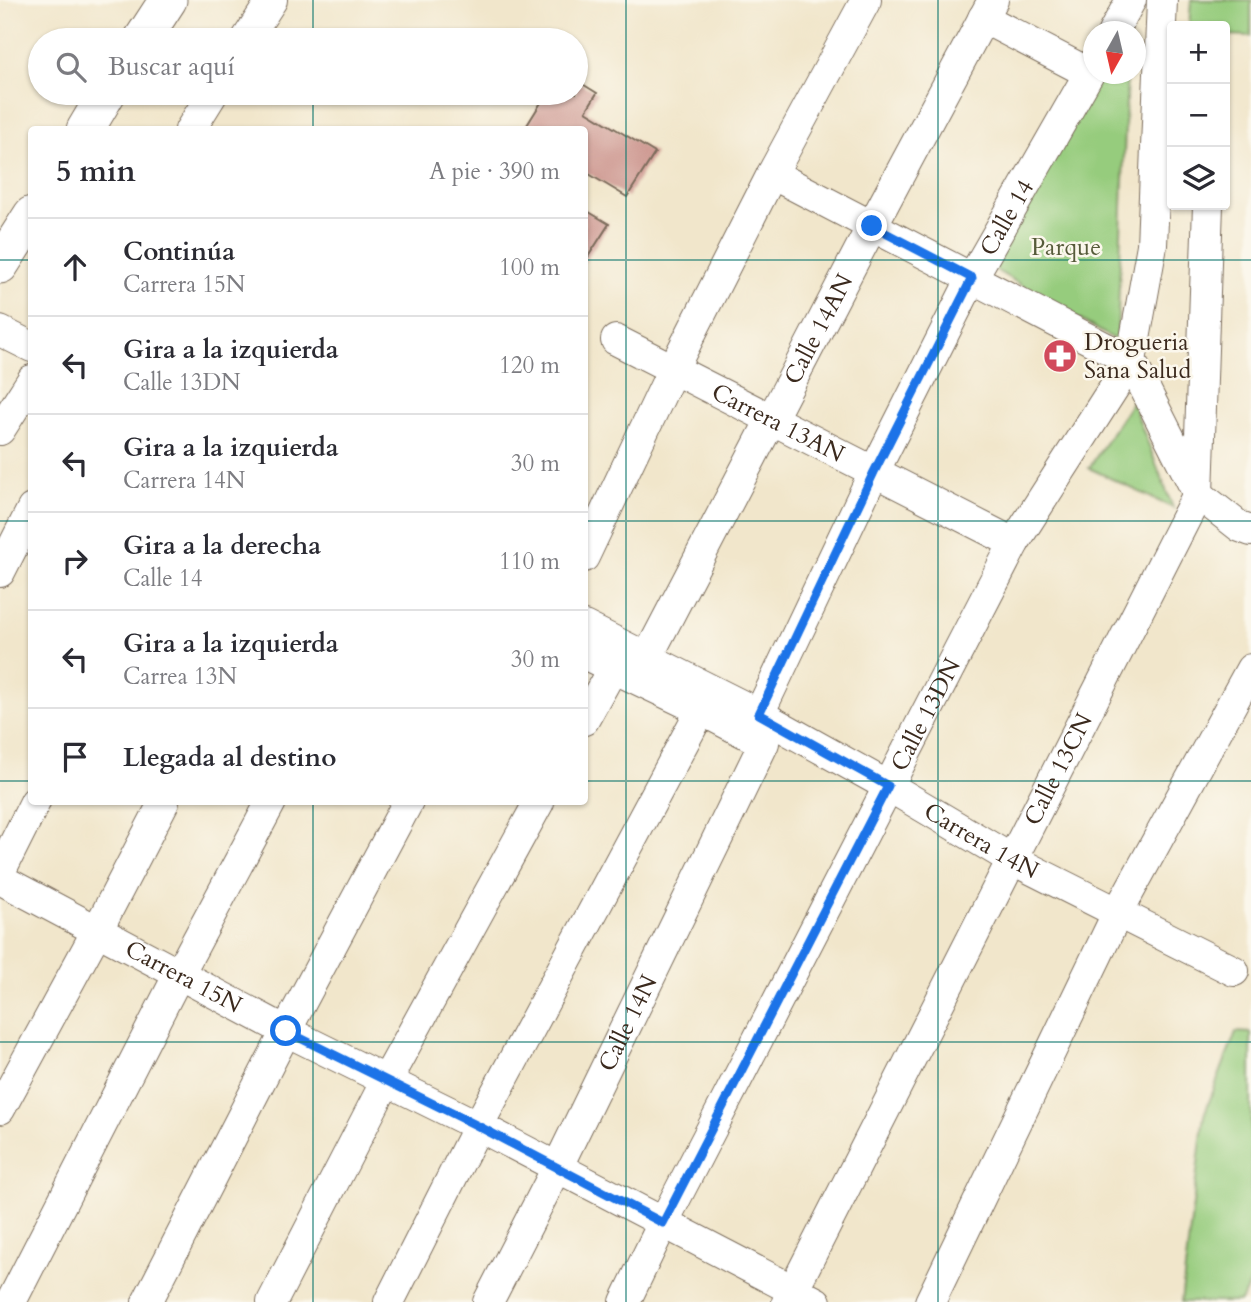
<!DOCTYPE html>
<html lang="es">
<meta charset="utf-8">
<style>
:root{--surface:#fff;--page:#f2f2f3;--text:#2b2b33;--muted:#7c7c81;--line:#e1e1e2}
body{margin:0;font-family:Cardo,serif;background:var(--page);color:var(--text)}
.controls{position:absolute;right:21px;top:21px;display:grid;overflow:hidden;border-radius:7px;box-shadow:0 2px 5px #0004}
.controls button{width:63px;height:63px;display:grid;place-items:center;padding:0;border:0;border-bottom:2px solid var(--line);background:var(--surface);color:var(--text);font:35px sans-serif}
.compass{position:absolute;left:1083px;top:21px;width:63px;height:63px;border-radius:50%;background:var(--surface);box-shadow:0 2px 5px #0004;rotate:188deg}
.stop{position:absolute;width:21px;height:21px;margin:-16px;border:5px solid #1a73e8;border-radius:50%;background:#fff}
.stop.end{background:#1a73e8;border-color:#fff;box-shadow:0 2px 7px #0008}
.list{margin:0;padding:0;list-style:none}
h2{display:flex;justify-content:space-between;align-items:center;height:91px;margin:0;padding:0 28px;font-size:30px}
h2 small{font-size:23px;font-weight:400;color:var(--muted)}
.list li{display:grid;grid-template-columns:46px 1fr auto;gap:21px;align-items:center;box-sizing:border-box;height:98px;padding:0 28px;border-top:2px solid var(--line)}
.list b{display:block;font-size:26px;white-space:nowrap}
.list p{margin:0;font-size:23px;white-space:nowrap;color:var(--muted)}
.list em{font-size:23px;font-style:normal;color:var(--muted)}
.icon{flex:none;width:38px;height:38px;fill:none;stroke:currentColor;stroke-width:2;stroke-linecap:round;stroke-linejoin:round}
.map{position:relative;flex:none;width:1251px;height:1302px;overflow:hidden}
.search{position:absolute;background:var(--surface);box-shadow:0 2px 5px #0004;left:28px;top:28px;width:560px;height:77px;display:flex;align-items:center;gap:18px;box-sizing:border-box;padding:0 24px;border-radius:38px;color:var(--muted);font-size:26px}
.panel{position:absolute;background:var(--surface);box-shadow:0 2px 5px #0004;left:28px;top:126px;width:560px;height:679px;border-radius:7px}
.map>svg:first-child{display:block}
</style>
<div class="map">
<svg width="1251" height="1302" viewBox="0 0 1251 1302">
<rect width="100%" height="100%" fill="#fbf7ec"/>
<filter id="ink" filterUnits="userSpaceOnUse"><feTurbulence type="fractalNoise" baseFrequency=".0143" numOctaves="2"/><feDisplacementMap in="SourceGraphic" scale="14" xChannelSelector="R" yChannelSelector="G"/><feConvolveMatrix kernelMatrix="1 2 1 2 8 2 1 2 1" color-interpolation-filters="sRGB"/></filter>
<filter id="wash" filterUnits="userSpaceOnUse"><feTurbulence type="fractalNoise" baseFrequency=".00686" numOctaves="4" result="noise"/><feDisplacementMap in="SourceGraphic" scale="28" xChannelSelector="R" yChannelSelector="G"/><feGaussianBlur stdDeviation="1.57" result="paint"/><feColorMatrix in="noise" values="0 0 0 0 0 0 0 0 0 0 0 0 0 0 0 0 0 1.4 0 .05"/><feComposite in="paint" operator="in"/></filter>
<g filter="url(#wash)">
<rect width="100%" height="100%" fill="#f1e6cb"/>
<g fill="#96cc7d" stroke="#687b4e" stroke-width="2">
<polygon points="1191,0 1251,0 1251,36 1225,35 1225,26 1189,26"/>
<polygon points="1102,74 1127,74 1117,341 992,268"/>
<polygon points="1132,402 1173,508 1089,468"/>
<polygon points="1236,1032 1251,1033 1251,1279 1241,1302 1181,1302 1204,1115"/>
</g>
<g id="blocks">
<g fill="#cd9790">
<polygon points="576,80 597,93 586,111 655,153 627,197 584,171 584,130 524,130 547,93 576,93"/>
<polygon points="584,209 609,224 584,263"/>
</g>
</g>
</g>
<g filter="url(#ink)">
<use href="#blocks" fill-opacity="0" stroke="#7b6c5b" stroke-width="2"/>
<g fill="none" stroke-linecap="round" stroke-linejoin="round">
<g stroke="#7b6c5b" stroke-width="32">
<g id="minor">
<polyline points="983,18 1089,73"/>
<polyline points="1113,32 1131,0"/>
<polyline points="246,40 272,0"/>
<polyline points="190,130 213,93"/>
<polyline points="772,174 1131,361"/>
<polyline points="0,331 32,347"/>
<path id="s1" d="M616,340l398,203"/>
<polyline points="1131,361 1198,494 1240,527 1251,531"/>
<polyline points="0,430 32,380"/>
<polyline points="584,557 673,369 772,174 866,0"/>
<polyline points="0,572 32,509"/>
<path id="s2" d="M584,626l175,88 129,72 123,73 223,112"/>
<path id="s3" d="M647,658l225,-432 121,-226"/>
<path id="s4" d="M759,714l115,-242 98,-194 122,-213"/>
<polyline points="584,720 613,668"/>
<polyline points="0,872 35,802"/>
<path id="s5" d="M0,879l286,152 192,95 338,176"/>
<polyline points="0,1109 98,929 164,802"/>
<polyline points="11,1302 179,974 271,802"/>
<polyline points="147,1302 286,1031 408,802"/>
<polyline points="272,1302 386,1081 539,802"/>
<polyline points="389,1302 478,1126 701,710"/>
<path id="s6" d="M488,1302l69,-134 207,-425 -63,-33 -117,-56"/>
<path id="s7" d="M625,1302l38,-79 351,-680 117,-182 21,-116 10,-245"/>
<path id="s8" d="M787,1302l411,-808 10,-289"/>
<polyline points="930,1302 1118,912 1251,669"/>
</g>
</g>
<g stroke="#7b6c5b" stroke-width="39">
<g id="major">
<polyline points="142,40 168,0"/>
<polyline points="85,130 107,93"/>
<polyline points="0,265 32,215"/>
</g>
</g>
<use href="#minor" stroke="#fff" stroke-width="30"/>
<use href="#major" stroke="#fff" stroke-width="37"/>
</g>
</g>
<g fill="none" stroke-linecap="round" stroke-linejoin="round" filter="url(#ink)">
<polyline stroke="#1a73e8" stroke-width="9" points="286,1031 478,1126 663,1223 888,786 759,714 874,472 972,278 872,226"/>
</g>
<path fill="none" stroke="#0f766e" stroke-width="2" stroke-opacity="0.55" d="M313,0v40M626,0v1302M938,0v1302M313,93v37M0,260h32M584,260h667M0,521h32M584,521h667M0,781h32M584,781h667M313,802v500M0,1042h1251"/>
<defs>
<g id="pharmacy-disc" transform="scale(1.75)"><circle r="9.5" fill="#d1495b" stroke="#fbf7ec"/><path d="M-2-6h4v4h4v4h-4v4h-4v-4h-4v-4h4Z" fill="#fff"/></g>
</defs>
<g fill-rule="evenodd">
<use href="#pharmacy-disc" x="1060" y="356"/>
</g>
<g text-anchor="middle" stroke-width="5" stroke-linejoin="round" paint-order="stroke">
<g font-size="24" fill="#3b2a1e" stroke="#fbf7ec">
<text dy="8" stroke="none"><textPath href="#s4" startOffset="555">Calle 14</textPath></text>
<text dy="8" stroke="none"><textPath href="#s3" startOffset="371">Calle 14AN</textPath></text>
<text dy="8" stroke="none"><textPath href="#s1" startOffset="182">Carrera 13AN</textPath></text>
<text dy="8" stroke="none"><textPath href="#s7" startOffset="660">Calle 13DN</textPath></text>
<text dy="8" stroke="none"><textPath href="#s8" startOffset="598">Calle 13CN</textPath></text>
<text dy="8" stroke="none"><textPath href="#s2" startOffset="452">Carrera 14N</textPath></text>
<text dy="8" stroke="none"><textPath href="#s5" startOffset="208">Carrera 15N</textPath></text>
<text dy="8" stroke="none"><textPath href="#s6" startOffset="312">Calle 14N</textPath></text>
</g>
<g font-size="24" fill="#565b3a" stroke="#fbf7ec">
<text x="1066" y="255">Parque</text>
</g>
<g font-size="24" fill="#3b2a1e" stroke="#fbf7ec" text-anchor="start">
<text x="1084" y="350">Drogueria<tspan x="1084" dy="28">Sana Salud</tspan></text>
</g>
</g>
</svg>
<div class="controls">
<button>+</button>
<button>−</button>
<button><svg class="icon" aria-label="layers" viewBox="0 0 24 24"><path d="M12 4l9 5-9 5-9-5zM3 14l9 5 9-5"/></svg></button>
</div>
<svg class="compass" viewBox="-18 -18 36 36"><path d="M0-13l5 13h-10z" fill="#e53935"/><path d="M0 13l5-13h-10z" fill="#7c7c81"/></svg>
<div class="stop" style="left:286px;top:1031px"></div>
<div class="stop end" style="left:872px;top:226px"></div>
<div class="search"><svg class="icon" aria-label="search" viewBox="0 0 24 24"><circle cx="10" cy="10" r="6"/><path d="M15 15l6 6"/></svg>Buscar aquí</div>
<section class="panel">
<h2>5 min<small>A pie · 390 m</small></h2>
<ul class="list">
<li><svg class="icon" aria-label="ahead" viewBox="0 0 24 24"><path d="M12 20V5M6 11l6-6 6 6"/></svg><div><b>Continúa</b><p>Carrera 15N</p></div><em>100 m</em></li>
<li><svg class="icon" aria-label="left" viewBox="0 0 24 24"><path d="M17 20v-9H6M10 6l-5 5 5 5"/></svg><div><b>Gira a la izquierda</b><p>Calle 13DN</p></div><em>120 m</em></li>
<li><svg class="icon" aria-label="left" viewBox="0 0 24 24"><path d="M17 20v-9H6M10 6l-5 5 5 5"/></svg><div><b>Gira a la izquierda</b><p>Carrera 14N</p></div><em>30 m</em></li>
<li><svg class="icon" aria-label="right" viewBox="0 0 24 24"><path d="M7 20v-9h11M14 6l5 5-5 5"/></svg><div><b>Gira a la derecha</b><p>Calle 14</p></div><em>110 m</em></li>
<li><svg class="icon" aria-label="left" viewBox="0 0 24 24"><path d="M17 20v-9H6M10 6l-5 5 5 5"/></svg><div><b>Gira a la izquierda</b><p>Carrea 13N</p></div><em>30 m</em></li>
<li><svg class="icon" aria-label="arrive" viewBox="0 0 24 24"><path d="M6 21V4h12l-3 4 3 4H6"/></svg><div><b>Llegada al destino</b></div></li>
</ul>
</section>
</div>
